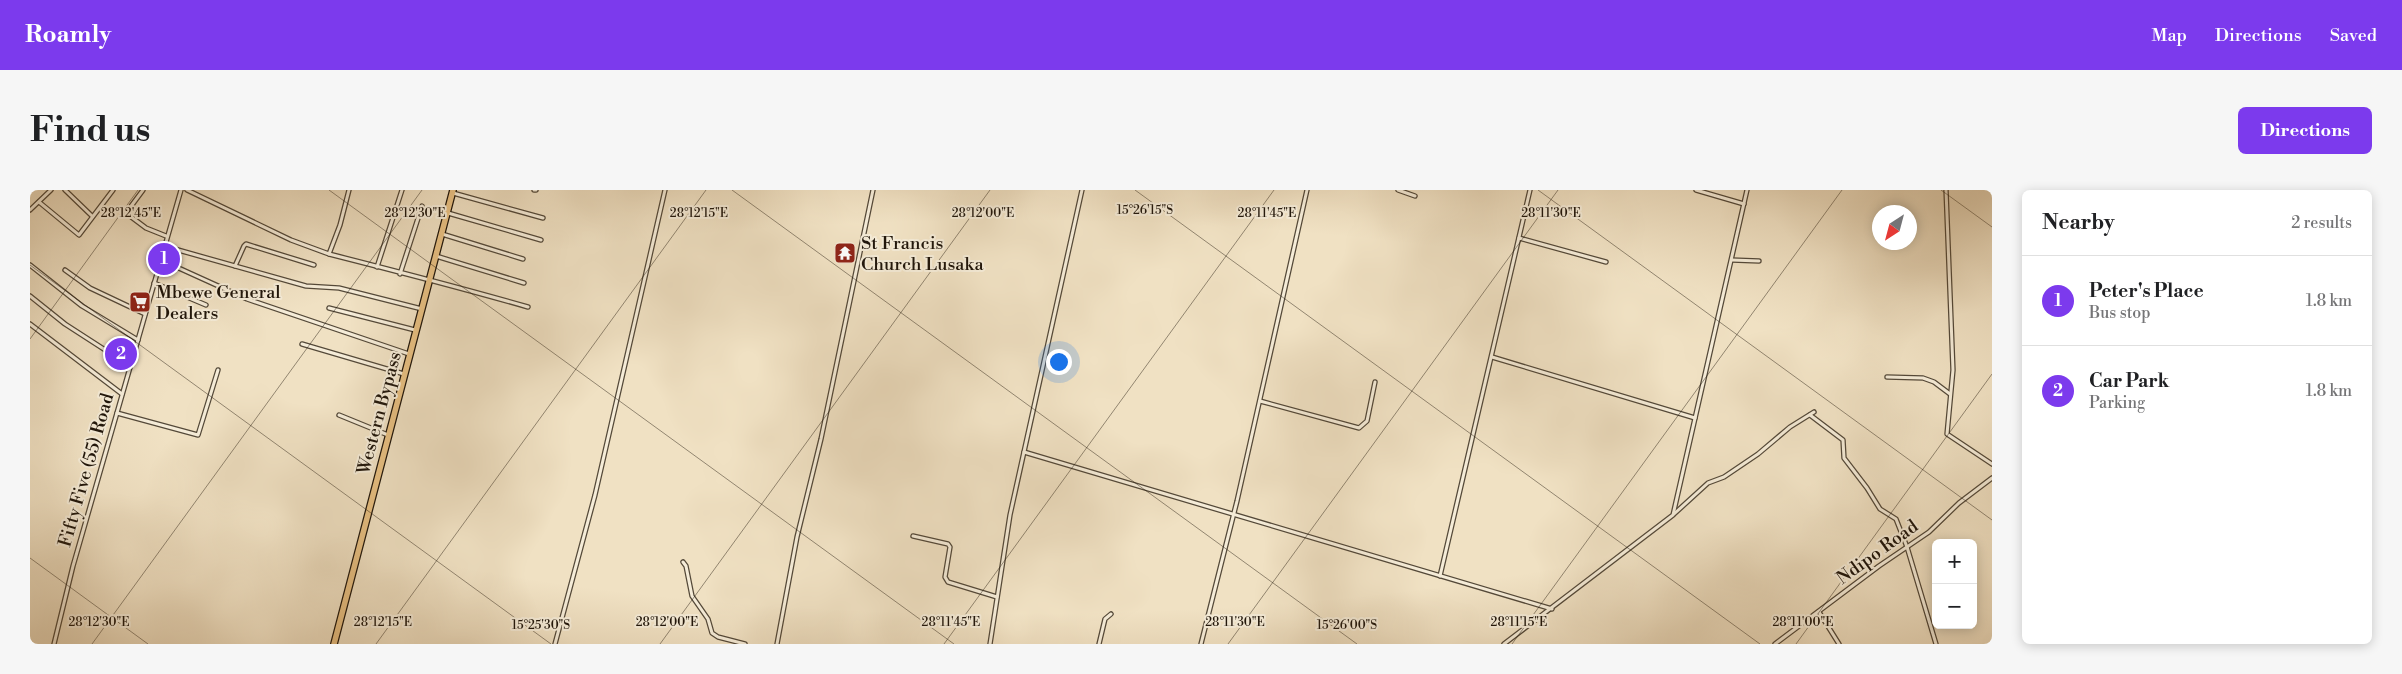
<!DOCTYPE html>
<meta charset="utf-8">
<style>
:root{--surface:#fff;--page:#f6f6f6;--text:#202124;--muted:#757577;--line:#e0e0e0;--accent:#7c3aed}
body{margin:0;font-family:"Libre Bodoni",serif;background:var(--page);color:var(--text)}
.controls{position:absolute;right:15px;bottom:15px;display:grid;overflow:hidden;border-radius:8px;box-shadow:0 2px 12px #0003}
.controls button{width:45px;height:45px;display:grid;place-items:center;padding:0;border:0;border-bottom:1px solid var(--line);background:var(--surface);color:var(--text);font:25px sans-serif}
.compass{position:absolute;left:1842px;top:15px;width:45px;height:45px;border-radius:50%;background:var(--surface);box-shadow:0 2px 12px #0003;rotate:216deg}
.you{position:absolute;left:1028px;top:171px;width:18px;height:18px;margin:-12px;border:4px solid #fff;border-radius:50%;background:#1a73e8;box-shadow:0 0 0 8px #1a73e833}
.badge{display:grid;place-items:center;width:32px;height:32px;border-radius:50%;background:var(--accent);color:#fff;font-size:16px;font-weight:700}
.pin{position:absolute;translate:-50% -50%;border:2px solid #fff;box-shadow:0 1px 5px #0006}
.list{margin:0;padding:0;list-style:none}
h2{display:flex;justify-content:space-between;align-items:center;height:65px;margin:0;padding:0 20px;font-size:21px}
h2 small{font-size:16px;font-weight:400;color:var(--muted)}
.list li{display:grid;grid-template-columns:32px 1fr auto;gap:15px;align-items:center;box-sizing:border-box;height:90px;padding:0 20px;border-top:1px solid var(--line)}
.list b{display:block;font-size:19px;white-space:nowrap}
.list p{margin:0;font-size:16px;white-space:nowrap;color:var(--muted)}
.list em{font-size:16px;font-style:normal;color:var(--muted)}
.map{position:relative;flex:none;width:1962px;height:454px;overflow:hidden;border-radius:8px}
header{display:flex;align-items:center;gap:30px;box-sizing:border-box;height:70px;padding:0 25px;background:var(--accent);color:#fff}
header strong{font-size:24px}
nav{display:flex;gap:28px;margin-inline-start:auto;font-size:18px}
.intro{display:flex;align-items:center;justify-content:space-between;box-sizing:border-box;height:120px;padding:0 30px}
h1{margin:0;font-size:35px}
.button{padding:12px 22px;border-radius:8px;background:var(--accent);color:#fff;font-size:18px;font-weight:700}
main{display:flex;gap:30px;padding:0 30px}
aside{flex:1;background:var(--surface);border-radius:8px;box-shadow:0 2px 12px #0003}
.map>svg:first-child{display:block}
</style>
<header>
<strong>Roamly</strong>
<nav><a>Map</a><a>Directions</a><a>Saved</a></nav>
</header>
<div class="intro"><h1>Find us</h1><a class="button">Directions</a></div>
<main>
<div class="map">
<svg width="1962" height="454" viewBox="0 0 1962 454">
<rect width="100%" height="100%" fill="#f0e1c3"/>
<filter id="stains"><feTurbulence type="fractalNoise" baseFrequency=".004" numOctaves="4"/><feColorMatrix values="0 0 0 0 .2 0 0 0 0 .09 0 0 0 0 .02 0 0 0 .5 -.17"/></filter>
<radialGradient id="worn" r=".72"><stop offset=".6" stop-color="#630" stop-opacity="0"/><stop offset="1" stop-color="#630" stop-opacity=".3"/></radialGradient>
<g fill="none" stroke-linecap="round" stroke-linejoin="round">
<g stroke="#544939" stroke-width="5.5">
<g id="minor">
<polyline points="35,0 62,26"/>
<polyline points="113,0 96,23 116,38 136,46"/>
<polyline points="157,0 261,50 299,64 310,35 319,0"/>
<polyline points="504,0 506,0"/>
<polyline points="1368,0 1385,6"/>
<polyline points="1666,0 1714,14"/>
<polyline points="1916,0 1923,180 1917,244 1962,274"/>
<polyline points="423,3 513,28"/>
<polyline points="9,12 49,45 83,0"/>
<polyline points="0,20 21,0"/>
<polyline points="418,23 511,50"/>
<polyline points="412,44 493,69"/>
<polyline points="1489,48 1576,72"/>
<polyline points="134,56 276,96 309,98 392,119"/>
<path d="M299,64c67,17 133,34 199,53"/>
<polyline points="406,66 494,93"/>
<polyline points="131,70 217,109 379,164"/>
<polyline points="1702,70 1729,71"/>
<polyline points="0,75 52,116 108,150"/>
<polyline points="205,76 214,56 216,54 284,75"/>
<polyline points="347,77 372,0"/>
<polyline points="35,80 60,98 115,124"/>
<polyline points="370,84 392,16"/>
<polyline points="124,93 176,115"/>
<polyline points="0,106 35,134 100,176"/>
<polyline points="299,118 385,140"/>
<polyline points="0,134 92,204"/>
<polyline points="272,154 374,184"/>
<polyline points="1462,167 1665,228"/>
<polyline points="1857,187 1893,188 1904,192 1920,204"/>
<polyline points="1230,211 1329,238 1337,231 1345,192"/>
<polyline points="87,223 168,245 188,180"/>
<polyline points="309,225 358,245"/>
<polyline points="1780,225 1813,250 1814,268 1837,298 1850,319 1866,329 1877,357 1906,454"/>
<polyline points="994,262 1522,419"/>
<polyline points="1644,324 1678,293 1694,287 1728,264 1760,237 1784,222"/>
<polyline points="883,346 918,354 920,357 915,387 918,392 967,407"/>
<polyline points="653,372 656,376 662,406 678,429 682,443 688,447 715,454"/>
<polyline points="1410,386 1500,0"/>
<polyline points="1789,422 1809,454"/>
<polyline points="24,454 43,376 151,0"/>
<polyline points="525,454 565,305 635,0"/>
<polyline points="747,454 767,347 791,249 843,0"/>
<polyline points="960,454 980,325 1052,0"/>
<polyline points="1069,454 1075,429 1081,424"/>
<polyline points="1171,454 1207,311 1277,0"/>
<polyline points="1474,454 1643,325 1717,0"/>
<polyline points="1745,454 1849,376 1899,342 1929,313 1962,288"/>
</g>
</g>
<g stroke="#20160b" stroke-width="8">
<polyline id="primary" points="304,454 423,0"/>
</g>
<use href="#minor" stroke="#f5ecd8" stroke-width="3"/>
<use href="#primary" stroke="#e8c082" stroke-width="5.5"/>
</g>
<path fill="none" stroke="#20160b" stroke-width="1" stroke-opacity="0.45" d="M299,0l625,454M702,0l625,454M1105,0l625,454M1508,0l454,330M1911,0l51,37M0,75l521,379M0,149l108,-149M0,368l118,86M62,454l330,-454M346,454l330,-454M630,454l330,-454M914,454l330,-454M1198,454l330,-454M1482,454l330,-454M1766,454l196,-270"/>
<defs>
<g id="temple-square" transform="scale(1.125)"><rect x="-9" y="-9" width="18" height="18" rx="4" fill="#8f2418" stroke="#f5ecd8"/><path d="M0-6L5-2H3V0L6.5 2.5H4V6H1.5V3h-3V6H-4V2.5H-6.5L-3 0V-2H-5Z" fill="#fff"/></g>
<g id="supermarket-square" transform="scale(1.125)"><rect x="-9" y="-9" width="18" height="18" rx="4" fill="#8f2418" stroke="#f5ecd8"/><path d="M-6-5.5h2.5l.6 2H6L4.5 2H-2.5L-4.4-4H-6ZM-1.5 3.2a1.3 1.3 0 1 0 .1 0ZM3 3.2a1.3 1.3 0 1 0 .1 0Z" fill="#fff"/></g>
</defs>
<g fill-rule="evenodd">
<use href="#temple-square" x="815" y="63"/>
<use href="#supermarket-square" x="110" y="112"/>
</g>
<g text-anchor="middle" stroke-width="4" stroke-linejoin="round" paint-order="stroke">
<g font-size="18" fill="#20160b" stroke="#f5ecd8" text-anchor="start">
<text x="831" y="59">St Francis<tspan x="831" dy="21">Church Lusaka</tspan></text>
<text x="126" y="108">Mbewe General<tspan x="126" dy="21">Dealers</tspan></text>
</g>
<g font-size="18" fill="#20160b" stroke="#f5ecd8">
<text transform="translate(349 223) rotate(-75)" y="6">Western Bypass</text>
<text transform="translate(56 280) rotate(-74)" y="6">Fifty Five (55) Road</text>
<text transform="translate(1847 362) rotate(-36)" y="6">Ndipo Road</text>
</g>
</g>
<g font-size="12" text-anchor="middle" fill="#20160b" stroke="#f5ecd8" stroke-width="4" stroke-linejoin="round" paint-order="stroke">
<text x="1115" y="24">15°26'15"S</text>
<text x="101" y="27">28°12'45"E</text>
<text x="385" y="27">28°12'30"E</text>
<text x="669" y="27">28°12'15"E</text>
<text x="953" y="27">28°12'00"E</text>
<text x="1237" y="27">28°11'45"E</text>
<text x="1521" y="27">28°11'30"E</text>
<text x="69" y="436">28°12'30"E</text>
<text x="353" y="436">28°12'15"E</text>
<text x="637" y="436">28°12'00"E</text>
<text x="921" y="436">28°11'45"E</text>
<text x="1205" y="436">28°11'30"E</text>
<text x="1489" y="436">28°11'15"E</text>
<text x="1773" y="436">28°11'00"E</text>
<text x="511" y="439">15°25'30"S</text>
<text x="1317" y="439">15°26'00"S</text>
</g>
<rect width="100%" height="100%" filter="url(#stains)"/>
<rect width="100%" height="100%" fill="url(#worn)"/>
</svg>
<div class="controls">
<button>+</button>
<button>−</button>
</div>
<svg class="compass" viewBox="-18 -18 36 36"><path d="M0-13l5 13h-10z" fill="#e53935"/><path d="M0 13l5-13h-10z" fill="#757577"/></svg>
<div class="you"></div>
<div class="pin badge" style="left:134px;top:69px">1</div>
<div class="pin badge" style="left:91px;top:164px">2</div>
</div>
<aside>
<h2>Nearby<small>2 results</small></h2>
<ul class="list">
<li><span class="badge">1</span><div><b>Peter's Place</b><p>Bus stop</p></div><em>1.8 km</em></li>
<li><span class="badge">2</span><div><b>Car Park</b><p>Parking</p></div><em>1.8 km</em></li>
</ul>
</aside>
</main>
